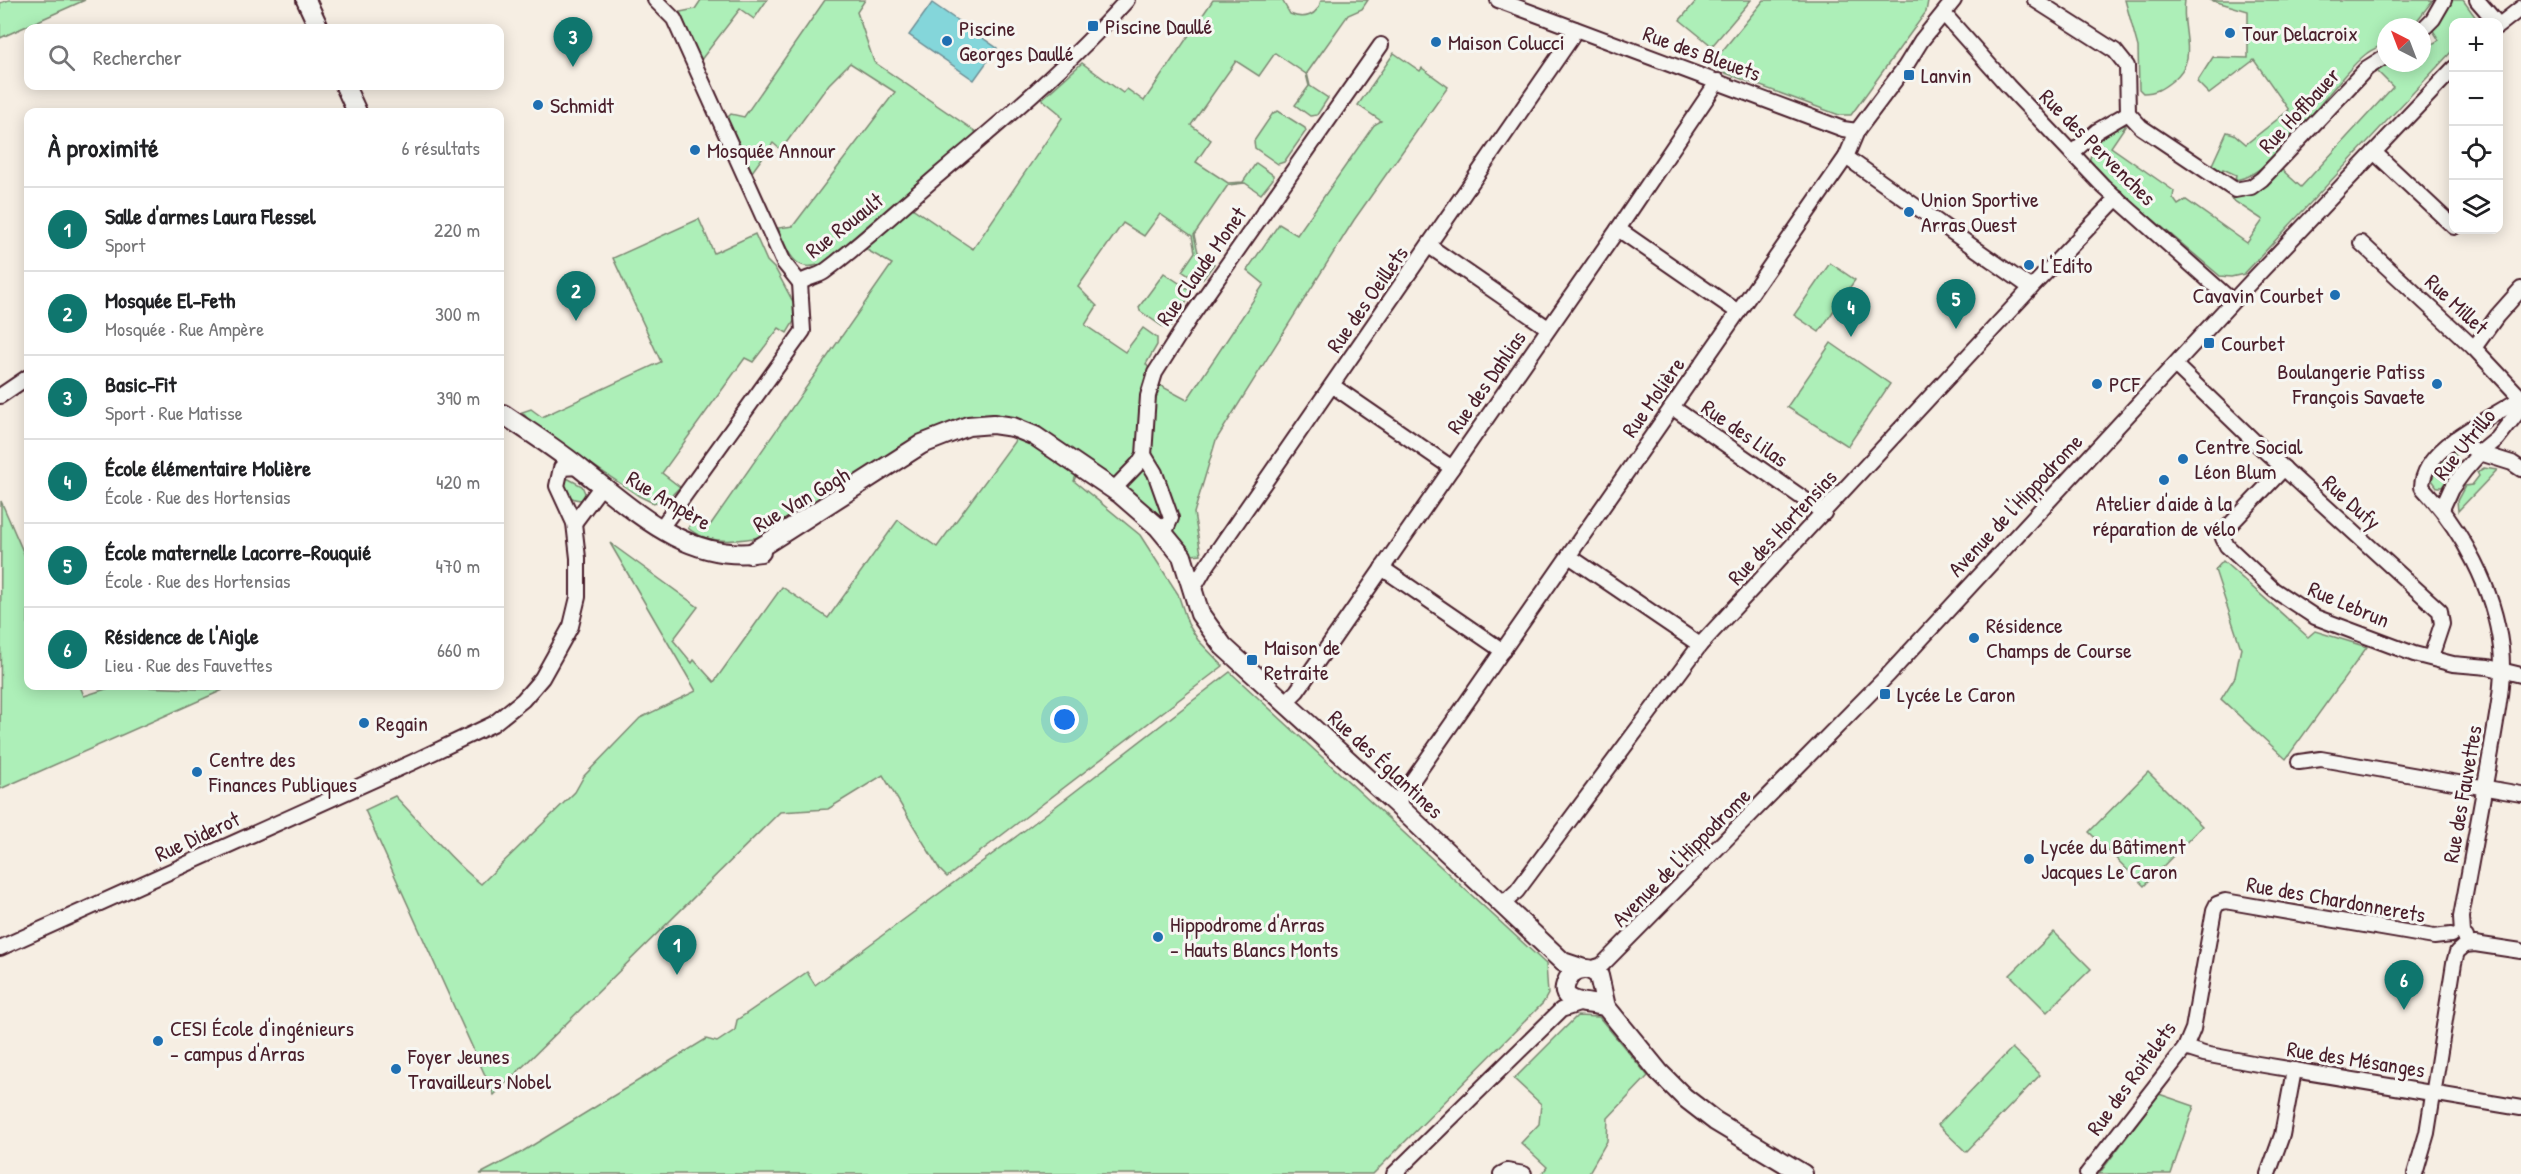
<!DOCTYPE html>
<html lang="fr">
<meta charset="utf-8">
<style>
:root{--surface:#fff;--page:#f2f2f2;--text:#202124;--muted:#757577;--line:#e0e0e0;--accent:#0f766e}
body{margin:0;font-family:"Patrick Hand",sans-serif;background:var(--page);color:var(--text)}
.controls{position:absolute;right:18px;top:18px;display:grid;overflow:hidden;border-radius:12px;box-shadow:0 3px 15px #0003}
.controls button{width:54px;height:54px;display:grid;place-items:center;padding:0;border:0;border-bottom:2px solid var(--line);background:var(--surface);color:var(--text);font:30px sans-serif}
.compass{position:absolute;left:2377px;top:18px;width:54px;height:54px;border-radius:50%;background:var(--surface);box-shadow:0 3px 15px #0003;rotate:318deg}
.you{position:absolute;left:1065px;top:720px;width:21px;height:21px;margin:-15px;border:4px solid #fff;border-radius:50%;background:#1a73e8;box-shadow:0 0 0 9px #1a73e833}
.badge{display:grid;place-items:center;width:39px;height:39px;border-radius:50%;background:var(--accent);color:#fff;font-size:20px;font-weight:700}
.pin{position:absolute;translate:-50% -50px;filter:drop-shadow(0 2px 3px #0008)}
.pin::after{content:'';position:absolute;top:32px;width:21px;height:18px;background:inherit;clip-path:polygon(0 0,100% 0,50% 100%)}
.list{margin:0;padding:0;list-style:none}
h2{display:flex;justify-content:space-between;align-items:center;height:78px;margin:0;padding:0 24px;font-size:26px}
h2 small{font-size:20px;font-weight:400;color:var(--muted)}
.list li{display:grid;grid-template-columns:39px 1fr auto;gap:18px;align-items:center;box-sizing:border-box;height:84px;padding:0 24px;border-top:2px solid var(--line)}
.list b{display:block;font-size:22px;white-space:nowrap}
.list p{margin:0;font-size:20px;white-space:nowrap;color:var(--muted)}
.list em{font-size:20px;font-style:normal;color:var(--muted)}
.icon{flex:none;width:33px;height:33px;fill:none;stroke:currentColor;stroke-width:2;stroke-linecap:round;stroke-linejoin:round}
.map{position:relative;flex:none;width:2521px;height:1174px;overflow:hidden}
.search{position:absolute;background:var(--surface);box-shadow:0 3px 15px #0003;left:24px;top:24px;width:480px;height:66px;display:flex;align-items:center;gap:15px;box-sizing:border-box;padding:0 21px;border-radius:12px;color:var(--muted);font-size:22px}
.panel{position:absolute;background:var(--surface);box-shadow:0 3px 15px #0003;left:24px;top:108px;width:480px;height:582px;border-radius:12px}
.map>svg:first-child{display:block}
</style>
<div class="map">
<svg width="2521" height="1174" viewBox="0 0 2521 1174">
<rect width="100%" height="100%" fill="#f6eee3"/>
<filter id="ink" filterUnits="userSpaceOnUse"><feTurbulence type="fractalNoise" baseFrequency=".0167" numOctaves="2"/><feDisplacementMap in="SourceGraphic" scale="12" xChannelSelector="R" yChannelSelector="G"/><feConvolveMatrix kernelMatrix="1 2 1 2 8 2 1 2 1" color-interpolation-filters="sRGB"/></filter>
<g filter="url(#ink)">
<g fill="#adefb8" stroke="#7c8772" stroke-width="1.5">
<polygon points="9,0 85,0 0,38 0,3"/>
<polygon points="701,0 767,0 754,19 740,9 700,61 680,12 695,9"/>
<path d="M825,0h40l-8,12 17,50 102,70 -9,13 -43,32 -99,85c-30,15 -37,-10 -47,-34l15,-2 102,-134 -45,-29 -21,21 -48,66 -8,-7 -21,29 -25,-54 4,-4 13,3z"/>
<path d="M1213,0h69l8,14c14,6 28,2 31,-14h47l-6,9 -14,6 -41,58 3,13 18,12 -11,17 -7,1 -15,-11 14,-19 -3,-12 -31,-21 -16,23 -23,-15 -45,64 20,15 -15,22 32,21 15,-1 13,-19 17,12v4l-12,15 -16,-11 -17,2 -34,50 4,17 16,12 -11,15 -8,1 -13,-9 13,-19 -3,-16 -32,-22 -16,22 -21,-13 -45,64 19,19 -12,19 40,27 18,-24 14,10v7l-11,19 15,22 26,14 77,-116 -17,-14 32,-46 18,11 77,-110 7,-4 -23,-16 36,-52 26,18 2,-3 26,19 -94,133 -138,220 -22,73 7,41 -19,2 -103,-89 -5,14 66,54 38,59 10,30 10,16 25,26 -276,211 -7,-7 -57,-95 -55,34 -48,3 -286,283 -129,-285 30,-14c29,30 54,62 86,88l94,-92 9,-16 56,-58 56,-27 -86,-148 88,64 -25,33 19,23 2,-3 20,22 68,-95 46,31 70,-98 39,27 77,-105 4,-12 -50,-4 -200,109c-25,6 -60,11 -80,-7l7,-10 16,6 181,-260 -27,-15 47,-41 61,41 89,-131 -3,-5 -17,-14 40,-36 41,30 4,-4 17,12z"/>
<polygon points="1697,0 1751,0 1712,46 1680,20"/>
<polygon points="1764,0 1928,0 1928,1 1926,12 1851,115 1839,115 1720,71 1713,62"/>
<path d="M2125,0h60c-5,33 16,58 -13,81 -10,8 -17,12 -29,12l-4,-4 -1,-42z"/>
<path d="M2210,0h223l-21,27h-26v16c-7,4 -14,6 -20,11 -36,28 -88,121 -131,126l1,-5 -13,-6 -5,6 -8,-6 17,-37 7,2 12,10 43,-34 -35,-50 -45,34 -12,-12 16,-25 35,1v-47z"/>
<path d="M2452,0h11l16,22h-25l-1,28 -209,224 -13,3 -11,-1 -103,-87 -28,-27c4,-18 17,-37 37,-37l-15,22 63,44 -1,7 5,7 8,-5 61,43 16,-23 -32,-21 24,-9 26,-21 20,18 92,-100 -16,-16 9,-9 36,1v-13l17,-10 -7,-11z"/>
<polygon points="1278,111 1305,128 1306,131 1284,162 1278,164 1255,148 1254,141 1273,113"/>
<polygon points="699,219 714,253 755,234 767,261 776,270 799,313 787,333 779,328 753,362 745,358 662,473 680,487 668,499 653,503 639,496 533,425 522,412 531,409 542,417 661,362 613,258"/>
<polygon points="1830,263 1855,280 1819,332 1794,315"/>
<polygon points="1164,273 1191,291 1191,295 1169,328 1166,329 1140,311 1139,307"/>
<polygon points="1831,343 1890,384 1848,446 1787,407"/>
<path d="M2454,452l5,9 -4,8 -13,18h-5l-5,-7c4,-14 7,-25 22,-28z"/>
<polygon points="2484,468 2497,470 2458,511 2457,501 2465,486 2472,485 2479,476 2477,472"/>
<path d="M565,477l17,9 3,7 -2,7c-11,0 -16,-4 -22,-13z"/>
<polygon points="1,501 28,563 28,686 80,686 84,696 115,686 223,690 0,789"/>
<polygon points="2223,561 2308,637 2315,631 2367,647 2286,759 2221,699 2235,677 2241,648 2215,570"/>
<polygon points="1230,672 1546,964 1548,994 1543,1003 1373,1174 480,1174 520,1153 706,1039 717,1042 735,1030 737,1020 807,972 815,985 1025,830"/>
<polygon points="2148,772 2202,826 2144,886 2089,832"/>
<polygon points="2054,932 2091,969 2047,1012 2010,975"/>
<polygon points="1577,1016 1599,1017 1648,1076 1608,1118 1607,1141 1588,1174 1542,1174 1547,1167 1521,1143 1539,1124 1541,1104 1514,1079"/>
<polygon points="2012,1048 2040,1075 1966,1152 1938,1125"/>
<polygon points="2159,1094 2194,1106 2171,1174 2099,1174"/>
</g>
<polygon fill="#84d6da" stroke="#6d8d94" stroke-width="1.5" points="932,3 997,48 974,80 909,35"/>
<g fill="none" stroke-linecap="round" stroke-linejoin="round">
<g stroke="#4a1f2b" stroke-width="18">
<g id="minor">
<polyline points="655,0 674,19 784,263 800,283"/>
<polyline points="1498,0 1843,129 1857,131"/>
<polyline points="2035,0 2115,51 2127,66 2128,113 2141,127 2235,190 2251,187 2262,179 2367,68 2386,56"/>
<polyline points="2477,0 2496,22"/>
<polyline points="1944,14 2008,86 2104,187 2232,301"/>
<polyline points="2498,26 2521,8"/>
<polyline points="2422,30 2433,19 2444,0"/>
<polyline points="2374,152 2454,227"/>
<polyline points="2072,153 2097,131 2128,113"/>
<polyline points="1846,157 2031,288"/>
<polyline points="1618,229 1738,312"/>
<polyline points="2361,243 2474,348 2521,398"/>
<polyline points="1429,246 1548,328"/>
<polyline points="2474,348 2497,316 2521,289"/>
<polyline points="2175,365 2255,442 2440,611 2442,624 2431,657"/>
<polyline points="1333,386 1452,468"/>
<polyline points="0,396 28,377"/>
<polyline points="1672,407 1824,513"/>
<polyline points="2455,439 2480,453 2512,463 2521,469"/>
<polyline points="1144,455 1155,473 1171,518 1164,534"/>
<polyline points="2284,468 2227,528 2223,538 2227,546 2274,590 2315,617 2414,654 2453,664 2488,667 2521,675"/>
<polyline points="1113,490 1139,463 1144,455 1148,396 1155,373 1190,318 1381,45"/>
<polyline points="2442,509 2451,489 2465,470 2480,453 2497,439 2521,408"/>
<polyline points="574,523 601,487"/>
<path d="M661,528l142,-197 -3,-48c7,-6 17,-6 24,-11 39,-29 75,-63 112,-95 67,-56 133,-112 191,-177"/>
<polyline points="1569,556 1700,645"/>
<polyline points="1382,568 1503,651"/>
<polyline points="1192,591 1204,570 1570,40 1575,29"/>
<polyline points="1285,703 1297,691 1618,229 1718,81"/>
<polyline points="2299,762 2321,759 2521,794"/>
<polyline points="1396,804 1846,157 1857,131 1905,67 1921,41 1954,0"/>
<polyline points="1503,904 1517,891 1700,645 2031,288 2117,198"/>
<path d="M2462,933l-1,-16c10,-55 20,-110 30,-165 5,-34 14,-70 10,-104 -7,-60 -39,-118 -79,-161 1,-41 69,-68 99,-89"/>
<polyline points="2465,945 2475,944 2521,951"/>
<polyline points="0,948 413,762 493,724 523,700 542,678 571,626 578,597 578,558 574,523 557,486 561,468 579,467"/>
<polyline points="1589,969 1602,965 1889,674 2246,287 2454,68"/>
<polyline points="2185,1048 2204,1054 2258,1064 2521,1108"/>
<polyline points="1394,1174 1561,1010 1579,1004"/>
<polyline points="1501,1174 1507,1171 1524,1174"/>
<polyline points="2087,1174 2185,1048 2193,1029 2214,910 2217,904 2225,901 2434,937 2451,935"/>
<polyline points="2268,1174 2282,1135 2294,1070"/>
<polyline points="2415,1174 2427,1133 2454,963 2457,952 2465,945 2466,937"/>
</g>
</g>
<g stroke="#4a1f2b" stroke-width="22">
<g id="tertiary">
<polyline points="306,0 319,28"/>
<polyline points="345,86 357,112"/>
<path d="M503,414c28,19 57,37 83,59 52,41 104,90 175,79"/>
<polyline points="750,554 922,444 968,426 993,424 1013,427 1035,436 1120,494 1158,527 1182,556 1200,614 1223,646 1396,804 1563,962 1581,968"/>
<path d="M1606,1007c-14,-6 -57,0 -35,-33 10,-7 19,-7 28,2l7,31 53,65 25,25 31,24 88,53"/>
</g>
</g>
<use href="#minor" stroke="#f6f6f2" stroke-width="14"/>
<use href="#tertiary" stroke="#f6f6f2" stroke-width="18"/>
</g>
</g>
<g fill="#1f6fb2" stroke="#f6f6f2" stroke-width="2">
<rect x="1087" y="20" width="12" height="12" rx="3"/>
<circle cx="2230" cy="33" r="6"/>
<circle cx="947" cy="41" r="6"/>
<circle cx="1436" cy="42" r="6"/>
<rect x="1903" y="69" width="12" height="12" rx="3"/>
<circle cx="538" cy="105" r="6"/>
<circle cx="695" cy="150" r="6"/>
<circle cx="1909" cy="212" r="6"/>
<circle cx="2029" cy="265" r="6"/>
<circle cx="2335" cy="295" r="6"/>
<rect x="2203" y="337" width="12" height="12" rx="3"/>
<circle cx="2097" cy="384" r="6"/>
<circle cx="2437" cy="384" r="6"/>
<circle cx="2183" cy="459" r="6"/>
<circle cx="2164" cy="480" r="6"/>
<circle cx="1974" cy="638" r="6"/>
<rect x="1246" y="654" width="12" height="12" rx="3"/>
<rect x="1879" y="688" width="12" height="12" rx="3"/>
<circle cx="364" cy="723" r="6"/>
<circle cx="197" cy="772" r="6"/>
<circle cx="2029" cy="859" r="6"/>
<circle cx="1158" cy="937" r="6"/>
<circle cx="158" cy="1041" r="6"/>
<circle cx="396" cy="1069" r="6"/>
</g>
<g text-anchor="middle" stroke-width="6" stroke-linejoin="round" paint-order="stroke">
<g font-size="22" fill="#4a1f2b" stroke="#f6f6f2" text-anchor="start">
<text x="1105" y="34">Piscine Daullé</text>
<text x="959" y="36">Piscine<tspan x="959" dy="25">Georges Daullé</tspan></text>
<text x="2242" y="41">Tour Delacroix</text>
<text x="1448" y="50">Maison Colucci</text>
<text x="1921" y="83">Lanvin</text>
<text x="550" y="113">Schmidt</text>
<text x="707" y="158">Mosquée Annour</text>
<text x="1921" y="207">Union Sportive<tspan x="1921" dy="25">Arras Ouest</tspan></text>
<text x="2041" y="273">L'Edito</text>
<text x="2323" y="303" text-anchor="end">Cavavin Courbet</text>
<text x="2221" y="351">Courbet</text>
<text x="2425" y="379" text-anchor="end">Boulangerie Patiss<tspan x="2425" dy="25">François Savaete</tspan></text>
<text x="2109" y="392">PCF</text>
<text x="2195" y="454">Centre Social<tspan x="2195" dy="25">Léon Blum</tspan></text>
<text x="2164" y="511" text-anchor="middle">Atelier d'aide à la<tspan x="2164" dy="25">réparation de vélo</tspan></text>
<text x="1986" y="633">Résidence<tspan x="1986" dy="25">Champs de Course</tspan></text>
<text x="1264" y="655">Maison de<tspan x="1264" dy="25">Retraite</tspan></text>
<text x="1897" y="702">Lycée Le Caron</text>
<text x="376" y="731">Regain</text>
<text x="209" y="767">Centre des<tspan x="209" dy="25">Finances Publiques</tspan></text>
<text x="2041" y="854">Lycée du Bâtiment<tspan x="2041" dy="25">Jacques Le Caron</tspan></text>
<text x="1170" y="932">Hippodrome d'Arras<tspan x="1170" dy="25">- Hauts Blancs Monts</tspan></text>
<text x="170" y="1036">CESI École d'ingénieurs<tspan x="170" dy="25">- campus d'Arras</tspan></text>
<text x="408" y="1064">Foyer Jeunes<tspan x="408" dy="25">Travailleurs Nobel</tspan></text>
</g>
<g font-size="22" fill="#4a1f2b" stroke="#f6f6f2">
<text transform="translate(1702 53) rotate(20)" y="8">Rue des Bleuets</text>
<text transform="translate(2299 110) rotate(-47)" y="8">Rue Hoffbauer</text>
<text transform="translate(2098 147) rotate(45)" y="8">Rue des Pervenches</text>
<text transform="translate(844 225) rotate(-38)" y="8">Rue Rouault</text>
<text transform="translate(1201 266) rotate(-55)" y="8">Rue Claude Monet</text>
<text transform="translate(1367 299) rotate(-55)" y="8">Rue des Oeillets</text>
<text transform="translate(2457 304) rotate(43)" y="8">Rue Millet</text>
<text transform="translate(1486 382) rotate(-55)" y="8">Rue des Dahlias</text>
<text transform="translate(1653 397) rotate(-55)" y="8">Rue Molière</text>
<text transform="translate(1745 433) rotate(35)" y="8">Rue des Lilas</text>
<text transform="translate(2464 444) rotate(-51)" y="8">Rue Utrillo</text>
<text transform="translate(801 499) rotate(-30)" y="8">Rue Van Gogh</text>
<text transform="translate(669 500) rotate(31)" y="8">Rue Ampère</text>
<text transform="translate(2352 502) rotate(42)" y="8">Rue Dufy</text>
<text transform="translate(2015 505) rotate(-47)" y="8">Avenue de l'Hippodrome</text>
<text transform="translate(1782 527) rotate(-47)" y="8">Rue des Hortensias</text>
<text transform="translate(2349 604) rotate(23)" y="8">Rue Lebrun</text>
<text transform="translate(1386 764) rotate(43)" y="8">Rue des Églantines</text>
<text transform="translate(2462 794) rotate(-80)" y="8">Rue des Fauvettes</text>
<text transform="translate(197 836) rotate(-25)" y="8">Rue Diderot</text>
<text transform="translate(1681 857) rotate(-45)" y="8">Avenue de l'Hippodrome</text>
<text transform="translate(2336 899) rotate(10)" y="8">Rue des Chardonnerets</text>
<text transform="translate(2356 1059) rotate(9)" y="8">Rue des Mésanges</text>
<text transform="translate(2131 1078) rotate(-54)" y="8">Rue des Roitelets</text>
</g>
</g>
</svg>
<div class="controls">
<button>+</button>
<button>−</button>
<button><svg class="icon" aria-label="locate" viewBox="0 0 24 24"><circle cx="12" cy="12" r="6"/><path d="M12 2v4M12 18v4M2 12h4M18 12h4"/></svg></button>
<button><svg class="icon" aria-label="layers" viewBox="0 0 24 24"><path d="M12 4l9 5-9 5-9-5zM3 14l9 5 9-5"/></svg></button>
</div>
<svg class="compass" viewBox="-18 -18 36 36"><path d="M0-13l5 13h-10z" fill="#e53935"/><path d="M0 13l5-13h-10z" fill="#757577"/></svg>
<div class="you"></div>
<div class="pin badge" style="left:677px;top:975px">1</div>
<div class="pin badge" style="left:576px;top:321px">2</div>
<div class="pin badge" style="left:573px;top:67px">3</div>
<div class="pin badge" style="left:1851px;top:337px">4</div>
<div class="pin badge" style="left:1956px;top:329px">5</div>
<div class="pin badge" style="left:2404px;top:1010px">6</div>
<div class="search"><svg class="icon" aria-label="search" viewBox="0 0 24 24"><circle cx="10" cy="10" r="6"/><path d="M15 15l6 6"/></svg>Rechercher</div>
<section class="panel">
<h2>À proximité<small>6 résultats</small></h2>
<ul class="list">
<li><span class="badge">1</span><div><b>Salle d'armes Laura Flessel</b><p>Sport</p></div><em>220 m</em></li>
<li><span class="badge">2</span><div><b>Mosquée El-Feth</b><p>Mosquée · Rue Ampère</p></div><em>300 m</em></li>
<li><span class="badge">3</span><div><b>Basic-Fit</b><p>Sport · Rue Matisse</p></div><em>390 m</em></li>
<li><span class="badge">4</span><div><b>École élémentaire Molière</b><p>École · Rue des Hortensias</p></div><em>420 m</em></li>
<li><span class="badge">5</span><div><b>École maternelle Lacorre-Rouquié</b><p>École · Rue des Hortensias</p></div><em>470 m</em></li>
<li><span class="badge">6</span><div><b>Résidence de l'Aigle</b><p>Lieu · Rue des Fauvettes</p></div><em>660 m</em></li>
</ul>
</section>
</div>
